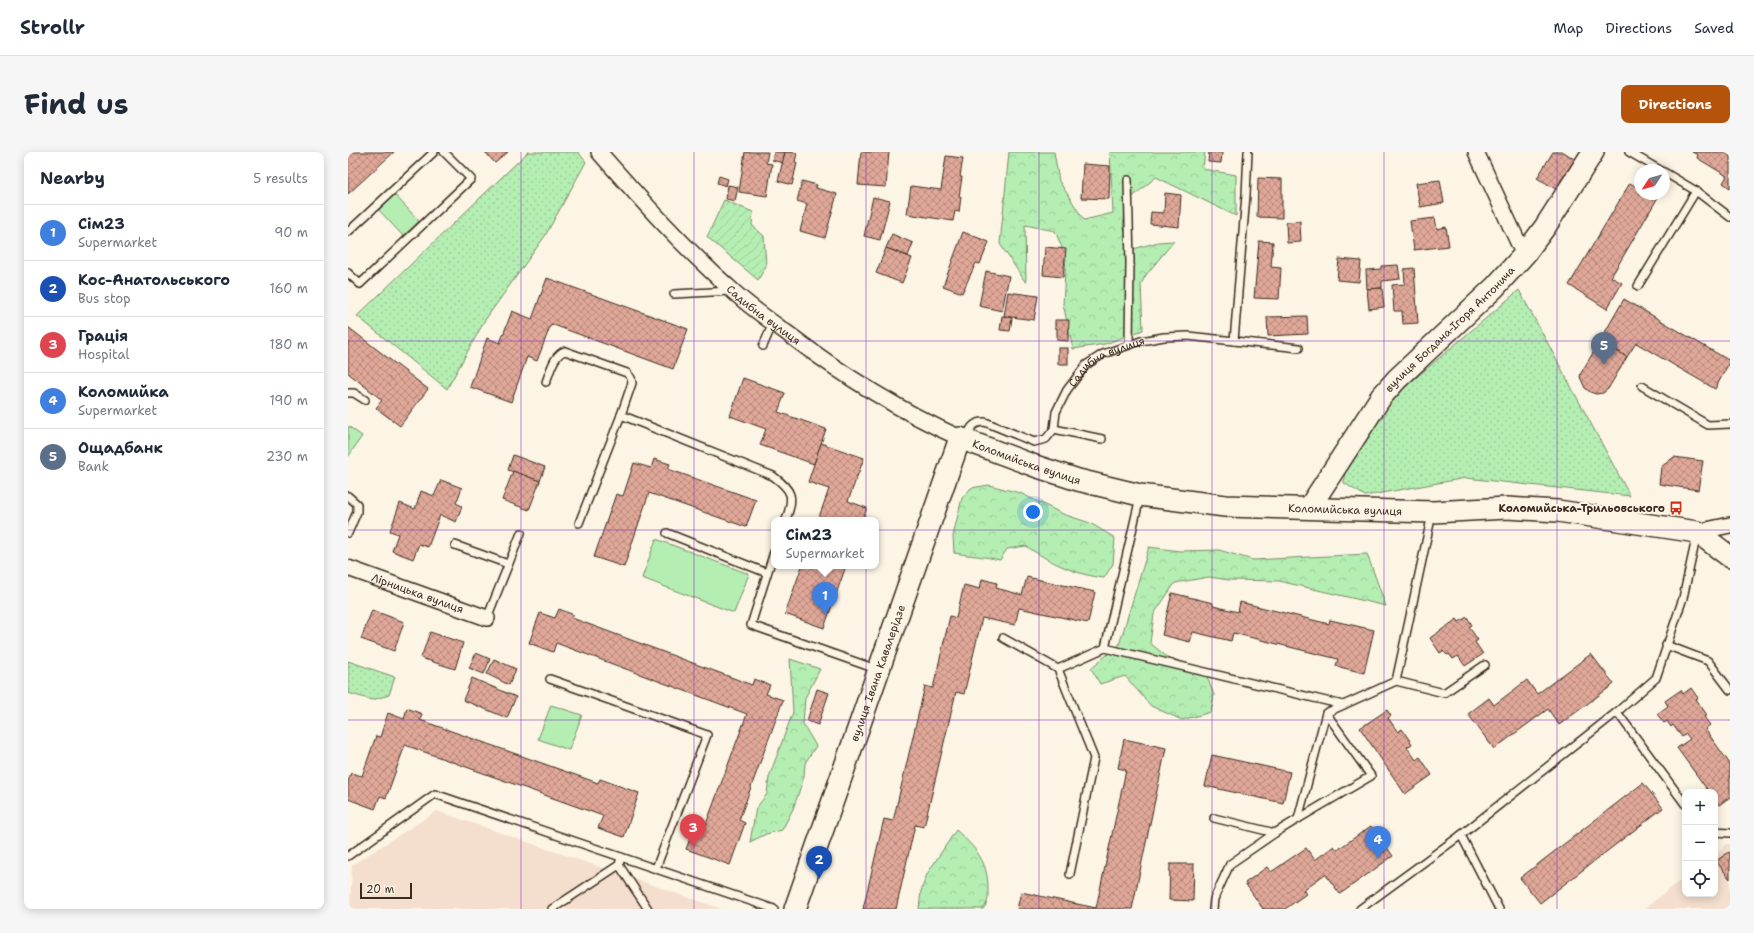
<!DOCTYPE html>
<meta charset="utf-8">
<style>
:root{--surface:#fff;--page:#f6f6f7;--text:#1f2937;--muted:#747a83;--line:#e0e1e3;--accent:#b45309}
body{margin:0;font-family:"Shantell Sans",sans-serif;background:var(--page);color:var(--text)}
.controls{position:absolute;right:12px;bottom:12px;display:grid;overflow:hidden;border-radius:8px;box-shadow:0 2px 10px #0003}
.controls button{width:36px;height:36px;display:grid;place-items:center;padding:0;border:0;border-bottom:1px solid var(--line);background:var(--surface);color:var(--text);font:20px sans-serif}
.compass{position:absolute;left:1286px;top:12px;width:36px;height:36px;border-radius:50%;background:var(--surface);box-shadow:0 2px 10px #0003;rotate:234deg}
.scale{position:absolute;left:12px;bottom:10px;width:52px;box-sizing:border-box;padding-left:4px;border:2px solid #3b2a1e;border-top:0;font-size:11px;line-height:14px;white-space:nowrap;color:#3b2a1e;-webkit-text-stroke:3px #fcf5e5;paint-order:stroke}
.you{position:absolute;left:685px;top:360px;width:14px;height:14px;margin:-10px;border:3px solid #fff;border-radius:50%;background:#1a73e8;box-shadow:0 0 0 6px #1a73e833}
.badge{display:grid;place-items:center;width:26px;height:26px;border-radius:50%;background:var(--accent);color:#fff;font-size:13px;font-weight:700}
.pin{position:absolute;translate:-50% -33px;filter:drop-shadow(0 1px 2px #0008)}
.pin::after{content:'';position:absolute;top:21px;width:14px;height:12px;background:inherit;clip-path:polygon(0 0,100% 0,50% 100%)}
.popup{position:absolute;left:423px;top:365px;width:108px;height:52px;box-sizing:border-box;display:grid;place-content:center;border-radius:8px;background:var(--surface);filter:drop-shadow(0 1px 3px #0005);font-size:13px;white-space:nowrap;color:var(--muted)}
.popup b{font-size:15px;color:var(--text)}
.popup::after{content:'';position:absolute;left:50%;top:100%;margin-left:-8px;border:8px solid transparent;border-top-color:var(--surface)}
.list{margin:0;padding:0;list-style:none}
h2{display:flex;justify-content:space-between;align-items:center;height:52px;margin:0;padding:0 16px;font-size:17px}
h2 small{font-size:13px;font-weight:400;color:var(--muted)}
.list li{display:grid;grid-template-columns:26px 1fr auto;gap:12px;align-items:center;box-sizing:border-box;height:56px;padding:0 16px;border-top:1px solid var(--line)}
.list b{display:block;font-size:15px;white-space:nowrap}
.list p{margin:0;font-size:13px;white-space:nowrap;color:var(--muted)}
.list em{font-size:13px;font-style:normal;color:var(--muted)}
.icon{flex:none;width:22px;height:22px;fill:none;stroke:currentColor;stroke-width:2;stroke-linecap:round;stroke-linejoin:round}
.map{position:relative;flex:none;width:1382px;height:757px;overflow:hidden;border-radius:8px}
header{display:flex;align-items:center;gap:24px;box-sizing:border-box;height:56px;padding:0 20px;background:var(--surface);border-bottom:1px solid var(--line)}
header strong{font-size:19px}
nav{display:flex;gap:22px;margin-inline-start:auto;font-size:14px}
.intro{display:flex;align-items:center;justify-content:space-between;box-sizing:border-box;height:96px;padding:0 24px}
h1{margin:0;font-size:28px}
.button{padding:10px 18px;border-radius:8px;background:var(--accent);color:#fff;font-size:14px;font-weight:700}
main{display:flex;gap:24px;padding:0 24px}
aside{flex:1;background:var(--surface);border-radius:8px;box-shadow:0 2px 10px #0003}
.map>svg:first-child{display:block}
</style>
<header>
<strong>Strollr</strong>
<nav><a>Map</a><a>Directions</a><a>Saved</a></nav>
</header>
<div class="intro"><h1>Find us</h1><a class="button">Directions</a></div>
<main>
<aside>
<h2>Nearby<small>5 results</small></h2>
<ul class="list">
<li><span class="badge" style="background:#3f7fe0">1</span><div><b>Сім23</b><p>Supermarket</p></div><em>90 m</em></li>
<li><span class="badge" style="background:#1a4fb4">2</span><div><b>Кос-Анатольського</b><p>Bus stop</p></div><em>160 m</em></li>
<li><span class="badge" style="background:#e0444e">3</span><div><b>Грація</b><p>Hospital</p></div><em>180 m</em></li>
<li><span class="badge" style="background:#3f7fe0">4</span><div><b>Коломийка</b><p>Supermarket</p></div><em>190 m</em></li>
<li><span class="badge" style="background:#5c6f8a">5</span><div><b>Ощадбанк</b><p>Bank</p></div><em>230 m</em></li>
</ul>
</aside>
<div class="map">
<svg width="1382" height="757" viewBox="0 0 1382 757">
<defs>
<pattern id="grass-dots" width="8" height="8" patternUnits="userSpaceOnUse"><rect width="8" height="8" fill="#b4eeb2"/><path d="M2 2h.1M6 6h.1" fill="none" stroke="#9ccc99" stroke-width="1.8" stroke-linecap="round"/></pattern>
<pattern id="forest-crowns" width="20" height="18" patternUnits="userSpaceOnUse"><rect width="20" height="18" fill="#b4eeb2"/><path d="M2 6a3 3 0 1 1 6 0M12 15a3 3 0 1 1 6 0" fill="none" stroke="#9ccc99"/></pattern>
<pattern id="garden-furrows" width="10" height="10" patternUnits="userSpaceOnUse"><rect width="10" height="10" fill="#b4eeb2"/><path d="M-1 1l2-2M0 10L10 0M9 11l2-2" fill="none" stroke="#9ccc99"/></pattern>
<pattern id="building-cross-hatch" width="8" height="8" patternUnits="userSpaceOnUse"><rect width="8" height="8" fill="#e0a899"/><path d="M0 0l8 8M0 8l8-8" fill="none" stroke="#b7897c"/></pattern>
</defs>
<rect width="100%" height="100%" fill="#fcf5e5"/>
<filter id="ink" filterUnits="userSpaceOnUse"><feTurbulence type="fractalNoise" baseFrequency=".025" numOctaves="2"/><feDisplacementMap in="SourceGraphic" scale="8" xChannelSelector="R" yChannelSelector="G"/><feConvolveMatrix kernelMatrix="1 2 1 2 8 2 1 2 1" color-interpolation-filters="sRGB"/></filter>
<g filter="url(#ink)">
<g fill="#f4dece">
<polygon points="89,659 374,757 2,757 4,713"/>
<polygon points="1379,692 1382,692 1382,757 1296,757 1337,725 1337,742 1367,742 1367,702"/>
</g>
<g fill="url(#grass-dots)" stroke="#788c68">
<polygon points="180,0 230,0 238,10 197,84 137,168 99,237 9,164"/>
<polygon points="1171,138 1282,344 1118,326 1017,344 996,331 997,313 1042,248"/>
<polygon points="0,509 47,525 41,543 24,548 0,541"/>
</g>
<g fill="url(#forest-crowns)" stroke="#788c68">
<polygon points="661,0 706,0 711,29 736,68 765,61 762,0 857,0 855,17 888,23 888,64 808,25 781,48 775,72 782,98 810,90 826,89 798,123 793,132 795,178 757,192 725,197 715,152 718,105 707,79 677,73 678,131 652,92"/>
<path d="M641,333l31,8 43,21 27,9 25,15 -2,26 -9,14c-28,-3 -55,-16 -78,-32l-19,3 -7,11c-15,-4 -30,-4 -46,-7l-1,-17 9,-38 9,-10z"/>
<polygon points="801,395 832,399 871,398 905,408 1019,402 1038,454 931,429 881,428 861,425 827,431 806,462 802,491 819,505 856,517 866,543 863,560 834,568 803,554 777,524 752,532 743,516 771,493"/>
<polygon points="442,507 472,517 457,546 455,572 468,594 457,611 456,625 445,657 434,678 418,682 402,690 408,656 419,642 421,625 445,560"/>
<path d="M608,678c20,18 32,32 32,58 0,9 1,14 -5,21h-64l2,-18 6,-17z"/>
</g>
<g fill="#b4eeb2" stroke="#788c68">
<polygon points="46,42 71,69 55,84 30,57"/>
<polygon points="0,274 14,284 0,305"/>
<polygon points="308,387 401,422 386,461 294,426"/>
<polygon points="203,553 234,563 221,598 190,587"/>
</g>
<polygon fill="url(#garden-furrows)" stroke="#788c68" points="376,48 405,60 404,73 416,84 418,114 410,128 359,85"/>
<g fill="url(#building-cross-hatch)" stroke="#3b2a1e">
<polygon points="0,0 46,0 0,42"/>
<polygon points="137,0 160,0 147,11"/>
<polygon points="397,0 420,0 418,11 424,12 419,44 391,40"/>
<polygon points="426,0 437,0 435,11 424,8"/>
<polygon points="437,0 449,1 447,10 449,11 444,33 430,29"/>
<polygon points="513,0 541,0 538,35 510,33"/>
<polygon points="861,0 874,0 873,11 860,10"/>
<polygon points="1205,0 1216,0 1229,9 1211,39 1189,26"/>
<polygon points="1344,0 1382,0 1382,36 1375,31 1379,24 1349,6 1350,3"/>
<polygon points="598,4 615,6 612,25 614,25 611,45 613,45 611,60 607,59 605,69 559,62 563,34 593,38"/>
<polygon points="735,12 762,14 761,47 733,46"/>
<polygon points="371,24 380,27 378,34 369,31"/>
<polygon points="910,26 934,27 934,66 909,65"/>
<polygon points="1092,28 1096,51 1072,55 1068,31"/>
<polygon points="454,29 469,33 468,36 489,42 477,86 452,79 459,52 449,49"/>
<polygon points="1282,31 1292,37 1292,42 1300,42 1309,47 1263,125 1274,131 1259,157 1221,133"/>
<polygon points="380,33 390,35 387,49 378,47"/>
<polygon points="817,41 833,43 831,75 802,72 803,60 816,61"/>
<polygon points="525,45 542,49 532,88 516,84"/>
<polygon points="1087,66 1089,77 1098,75 1101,94 1066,98 1062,69"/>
<polygon points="952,69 953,90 939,91 938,70"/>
<polygon points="615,80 641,90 632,112 628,111 614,141 595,134"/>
<polygon points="544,82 565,91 560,104 538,96"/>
<polygon points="911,89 925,90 923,115 933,116 931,147 906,146"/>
<polygon points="697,95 718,97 715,125 695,123"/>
<polygon points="538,96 564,106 554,131 528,121"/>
<polygon points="991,107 1013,109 1011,130 989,128"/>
<polygon points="1050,113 1052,127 1034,129 1034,136 1019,137 1018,118 1033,117 1033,114"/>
<polygon points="1066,116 1070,171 1055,172 1054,159 1046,159 1044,133 1057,132 1056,117"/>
<polygon points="638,119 661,124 654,159 631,154"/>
<polygon points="199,126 340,177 325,217 203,172 189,209 179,205 163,250 122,235 139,186 152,191 164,159 184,167"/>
<polygon points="1034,136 1036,155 1021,157 1019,137"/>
<polygon points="660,140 690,144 686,168 656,164"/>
<polygon points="1276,147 1382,209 1367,237 1288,191 1279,205 1252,189"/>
<polygon points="654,164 664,166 662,179 652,178"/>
<polygon points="959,164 960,182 920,184 919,165"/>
<polygon points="707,168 721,168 720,189 709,188 709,176 707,176"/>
<polygon points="0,175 80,237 52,274 28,256 34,248 0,221"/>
<polygon points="1252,189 1279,205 1260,237 1255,241 1248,242 1242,240 1237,236 1232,225 1233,221"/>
<rect x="710" y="196" width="10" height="16"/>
<polygon points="395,226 437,241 430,260 478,277 466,312 412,293 418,277 382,264"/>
<polygon points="473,291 516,306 500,349 519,356 514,368 470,368 481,337 460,330"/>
<polygon points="165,303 197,315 192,329 160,318"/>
<polygon points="1326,305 1355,309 1350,338 1311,332 1313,315"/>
<polygon points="306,307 322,312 320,317 408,348 398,375 301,341 276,415 246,405 268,342 275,344 286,311 303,316"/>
<polygon points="165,319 192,329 181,358 154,348"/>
<polygon points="93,328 114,336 108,351 114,354 108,370 92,363 80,395 71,392 65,407 44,399 50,382 42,379 52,351 67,357 73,339 86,344"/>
<polygon points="454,414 498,414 476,476 437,462"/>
<polygon points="679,425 747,440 740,471 671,456 667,473 634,466 616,542 608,540 576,675 567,673 548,757 515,757 536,667 545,669 577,534 585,536 602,464 608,466 616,433 632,437 634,427 649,431 648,436 674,443"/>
<polygon points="824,441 865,451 865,454 890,460 892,450 981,472 982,468 1026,478 1016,521 988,514 990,507 885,481 883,489 845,480 842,490 814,483"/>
<polygon points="211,457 226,463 224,466 404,533 406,527 422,533 418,542 435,548 391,668 397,671 382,713 338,697 349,669 358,672 399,562 208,491 205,500 181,491 192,461 207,466"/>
<polygon points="24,458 56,470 46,499 13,487"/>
<polygon points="1119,465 1124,473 1121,475 1130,488 1127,490 1135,502 1117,514 1110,504 1105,507 1101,502 1099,503 1095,499 1092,501 1082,486 1109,467 1111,470"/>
<polygon points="82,480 115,491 107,517 73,506"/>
<polygon points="128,501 142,507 136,522 121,516"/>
<polygon points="1243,502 1266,532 1211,573 1200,557 1146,597 1120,562 1141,546 1146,553 1179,528 1189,542"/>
<polygon points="146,507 168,517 161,533 139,522"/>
<polygon points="124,526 168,545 159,566 115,548"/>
<polygon points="1343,536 1350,546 1348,547 1359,563 1356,565 1362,573 1357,577 1382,612 1382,645 1371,653 1367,649 1367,640 1361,640 1329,596 1342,587 1338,582 1334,585 1325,573 1323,575 1319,569 1316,571 1309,562 1320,554 1317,549 1333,538 1335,542"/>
<polygon points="469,537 481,541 470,573 459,569"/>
<polygon points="59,556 74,562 72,568 250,631 252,627 291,641 276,685 250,676 255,664 57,593 38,646 32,644 27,657 0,647 0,630 3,621 14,624 28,584 32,585 40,561 56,567"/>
<polygon points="1039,558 1043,564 1040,566 1050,580 1054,577 1064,592 1059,595 1068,608 1072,605 1084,623 1057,642 1012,576"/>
<polygon points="776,587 818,596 784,757 669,757 673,740 748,756 778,618 770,616"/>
<polygon points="864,603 942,620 935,651 857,634"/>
<polygon points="1295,631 1315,656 1192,751 1172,726"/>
<polygon points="1023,674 1045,704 992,742 977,722 955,738 958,742 937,757 915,757 897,731 919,715 923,720 958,696 967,708 986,694 989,698"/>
<polygon points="1381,700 1382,701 1382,727 1368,709"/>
<polygon points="822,712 846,712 845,749 821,748"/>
</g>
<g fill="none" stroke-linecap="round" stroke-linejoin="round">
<g stroke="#3b2a1e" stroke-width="10">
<g id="lane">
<polyline points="1281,0 1312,18"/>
<polyline points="1316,20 1348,39 1382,65"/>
<polyline points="780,28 782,110 781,193"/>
<polyline points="0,80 86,0"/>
<polyline points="0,121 12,132 123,27 96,0"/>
<polyline points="1290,134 1348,39"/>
<polyline points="326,142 383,139"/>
<polyline points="886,189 898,43 900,0"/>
<polyline points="415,194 425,171"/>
<path d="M198,230c4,-10 8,-28 19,-31l62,22 4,5 1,5 -11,32 152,61c20,15 21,20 13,44"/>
<polyline points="1294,234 1360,273 1382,272"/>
<polyline points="0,241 6,241 17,248"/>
<polyline points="706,277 754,287"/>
<path id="s1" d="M619,286c3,-10 6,-16 18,-16l49,20 12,-3 8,-10 2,-17 11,-22 19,-25 17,-11 38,-13 23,-4 24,-1 111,12"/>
<polyline points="0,344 9,352 9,360 0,381"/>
<polyline points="231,371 273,263"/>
<polyline points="319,381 419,421"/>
<polyline points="107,393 160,412"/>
<polyline points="426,400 403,473 528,517"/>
<polyline points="139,466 173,381"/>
<polyline points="655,486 710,517"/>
<polyline points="1318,493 1360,509 1382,538"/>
<polyline points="757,496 995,553"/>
<polyline points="202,527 359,583 308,716"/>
<polyline points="1048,529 1096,541 1137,513"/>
<polyline points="1269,560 1337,652"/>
<polyline points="866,666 927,681"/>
<polyline points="950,667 1023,624 978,561"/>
<polyline points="1367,680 1382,681"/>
<polyline points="1113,683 1151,757"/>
<polyline points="0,704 87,642 426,757"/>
<polyline points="271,713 300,757"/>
<polyline points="722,722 746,606 710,517 757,496 792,345"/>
<polyline points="204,757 271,713 273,705"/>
<polyline points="865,757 866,747 882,712 927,681 950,667 978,561 1048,529 1084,362"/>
<polyline points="1012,757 1113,683 1269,560 1308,526 1335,446 1349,382"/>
</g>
</g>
<g stroke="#3b2a1e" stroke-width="18">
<g id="street">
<path id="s2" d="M251,0c43,49 86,97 135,140 16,15 35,28 53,41 54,41 111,77 173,105"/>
<polyline points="1128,0 1176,103"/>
<polyline points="1349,380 1382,373"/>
<path id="s3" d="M0,416l139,50"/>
</g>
</g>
<g stroke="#3b2a1e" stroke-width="24">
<g id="secondary">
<path id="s4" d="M961,356l72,-111 16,-18 98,-92 29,-32 21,-28 48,-75"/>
<path id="s5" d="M447,757l165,-471 75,28 43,14 62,15 85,11 208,6 74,-4 51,3 139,21 33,25"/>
</g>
</g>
<use href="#lane" stroke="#fcf5e5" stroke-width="7"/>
<use href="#street" stroke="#fcf5e5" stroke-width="15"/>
<use href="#secondary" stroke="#fcf5e5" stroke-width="21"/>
</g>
</g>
<path fill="none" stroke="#7b2cbf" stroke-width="1" stroke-opacity="0.55" d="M173,0v757M346,0v757M518,0v757M691,0v757M864,0v757M1036,0v757M1209,0v757M0,189h1382M0,378h1382M0,568h1382"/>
<defs>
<g id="bus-bare" transform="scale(1.08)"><path d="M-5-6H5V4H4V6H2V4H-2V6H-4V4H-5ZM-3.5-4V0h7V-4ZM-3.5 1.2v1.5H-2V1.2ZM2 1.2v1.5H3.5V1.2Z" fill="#c8321e" stroke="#fcf5e5" stroke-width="2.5" paint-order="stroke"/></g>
</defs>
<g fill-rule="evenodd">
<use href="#bus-bare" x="1328" y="356"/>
</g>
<g text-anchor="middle" stroke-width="4" stroke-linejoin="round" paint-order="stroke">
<g font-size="11" fill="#3b2a1e" stroke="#fcf5e5">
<text dy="4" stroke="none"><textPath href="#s2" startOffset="232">Садибна вулиця</textPath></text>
<text dy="4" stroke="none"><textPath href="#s4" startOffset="229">вулиця Богдана-Ігоря Антонича</textPath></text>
<text dy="4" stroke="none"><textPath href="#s1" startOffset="197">Садибна вулиця</textPath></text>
<text dy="4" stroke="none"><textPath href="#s5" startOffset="570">Коломийська вулиця</textPath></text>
<text dy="4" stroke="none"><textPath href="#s5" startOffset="894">Коломийська вулиця</textPath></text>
<text dy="4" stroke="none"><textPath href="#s3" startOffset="74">Лірницька вулиця</textPath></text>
<text dy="4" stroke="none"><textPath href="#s5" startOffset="250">вулиця Івана Кавалерідзе</textPath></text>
</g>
<g font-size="11" font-weight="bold" fill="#3b2a1e" stroke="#fcf5e5" text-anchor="end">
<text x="1317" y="360">Коломийська-Трильовського</text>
</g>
</g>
</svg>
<div class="controls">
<button>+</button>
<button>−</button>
<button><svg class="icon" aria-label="locate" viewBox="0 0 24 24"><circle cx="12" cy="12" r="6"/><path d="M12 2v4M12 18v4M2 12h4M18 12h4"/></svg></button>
</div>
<svg class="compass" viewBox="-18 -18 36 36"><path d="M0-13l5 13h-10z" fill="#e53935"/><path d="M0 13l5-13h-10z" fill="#747a83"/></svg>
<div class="scale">20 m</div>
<div class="you"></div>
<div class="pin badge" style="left:477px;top:463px;background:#3f7fe0">1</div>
<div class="popup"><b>Сім23</b>Supermarket</div>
<div class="pin badge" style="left:471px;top:727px;background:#1a4fb4">2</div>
<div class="pin badge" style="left:345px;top:695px;background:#e0444e">3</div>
<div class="pin badge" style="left:1030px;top:707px;background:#3f7fe0">4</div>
<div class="pin badge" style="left:1256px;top:213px;background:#5c6f8a">5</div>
</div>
</main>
